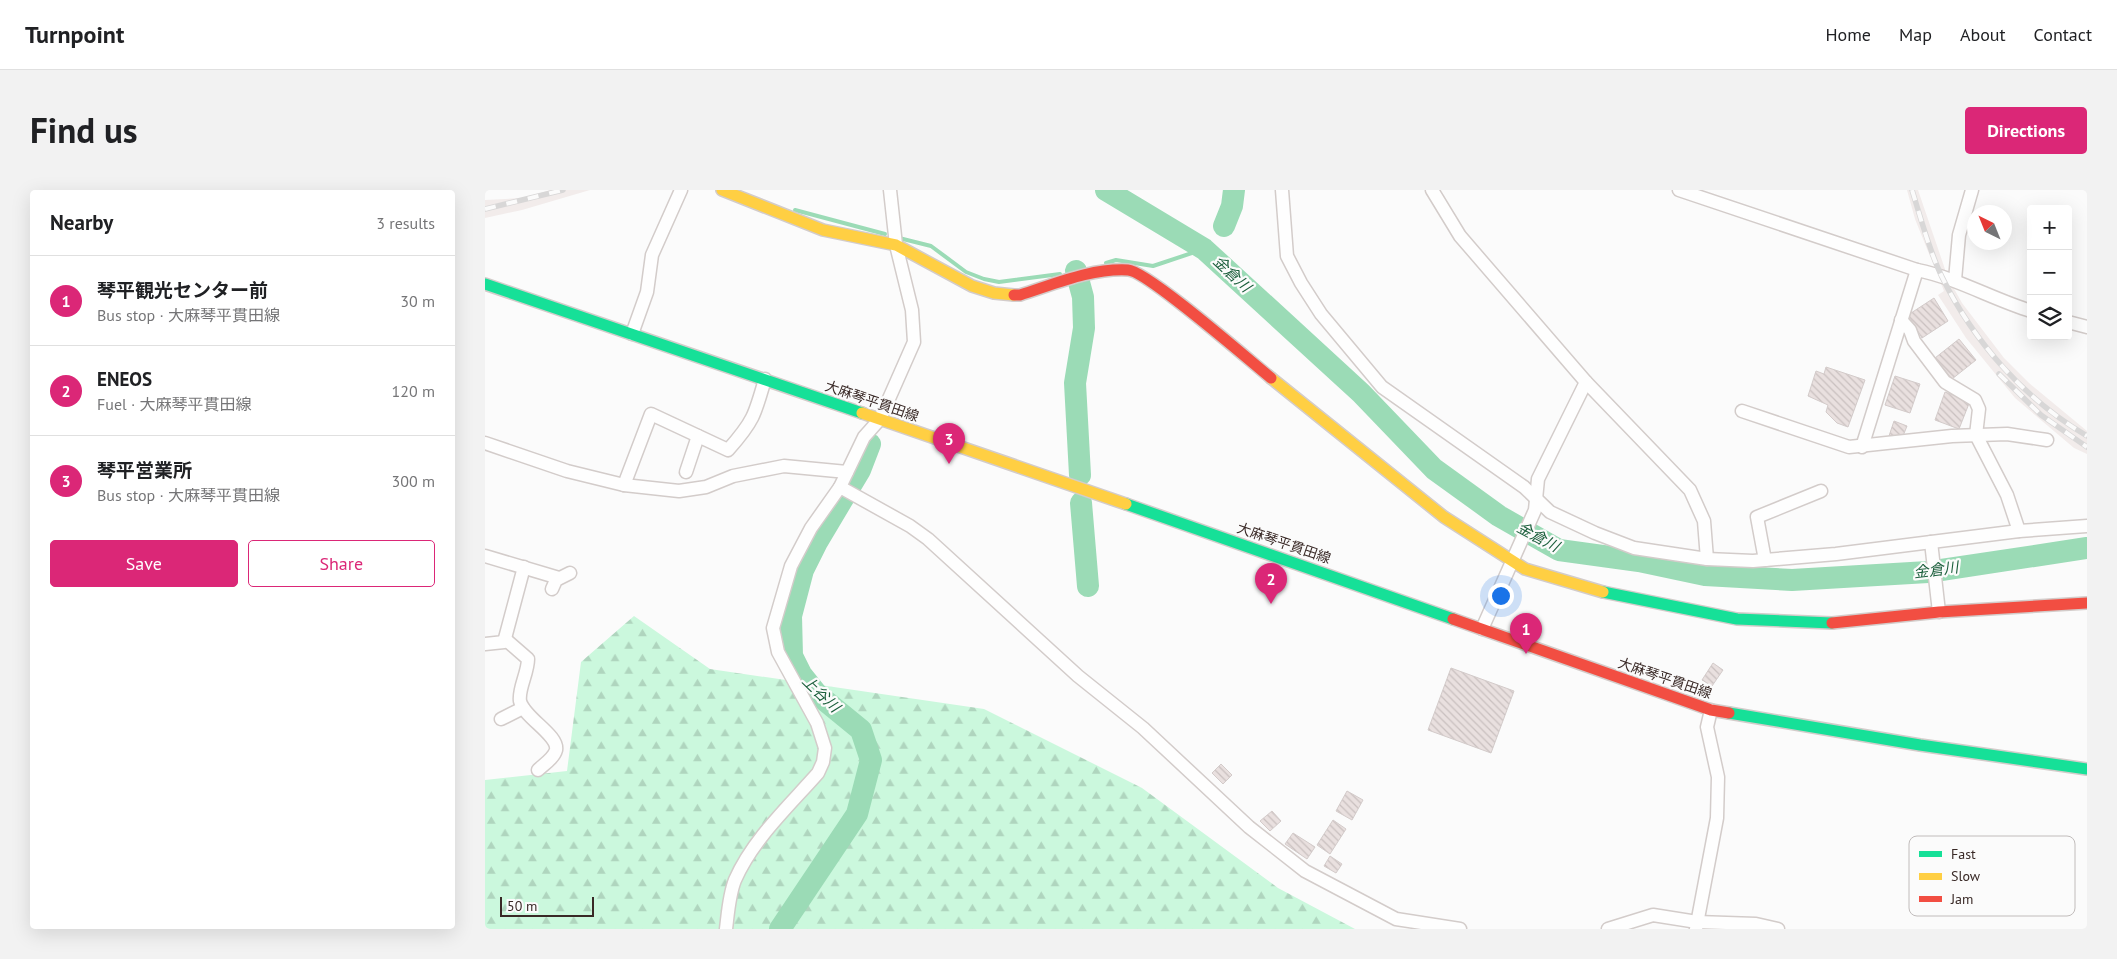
<!DOCTYPE html>
<meta charset="utf-8">
<style>
:root{--surface:#fff;--page:#f2f2f2;--text:#202124;--muted:#757577;--line:#e0e0e0;--accent:#db2777}
body{margin:0;font-family:"PT Sans","Noto Sans JP",sans-serif;background:var(--page);color:var(--text)}
.controls{position:absolute;right:15px;top:15px;display:grid;overflow:hidden;border-radius:5px;box-shadow:0 5px 20px #0002}
.controls button{width:45px;height:45px;display:grid;place-items:center;padding:0;border:0;border-bottom:1px solid var(--line);background:var(--surface);color:var(--text);font:25px sans-serif}
.compass{position:absolute;left:1482px;top:15px;width:45px;height:45px;border-radius:50%;background:var(--surface);box-shadow:0 5px 20px #0002;rotate:317deg}
.scale{position:absolute;left:15px;bottom:12px;width:94px;box-sizing:border-box;padding-left:5px;border:2px solid #392926;border-top:0;font-size:14px;line-height:18px;white-space:nowrap;color:#392926;-webkit-text-stroke:4px #fbfbfb;paint-order:stroke}
.you{position:absolute;left:1015px;top:405px;width:18px;height:18px;margin:-12px;border:4px solid #fff;border-radius:50%;background:#1a73e8;box-shadow:0 0 0 8px #1a73e833}
.badge{display:grid;place-items:center;width:32px;height:32px;border-radius:50%;background:var(--accent);color:#fff;font-size:16px;font-weight:700}
.pin{position:absolute;translate:-50% -41px;filter:drop-shadow(0 1px 2px #0008)}
.pin::after{content:'';position:absolute;top:26px;width:18px;height:15px;background:inherit;clip-path:polygon(0 0,100% 0,50% 100%)}
.list{margin:0;padding:0;list-style:none}
h2{display:flex;justify-content:space-between;align-items:center;height:65px;margin:0;padding:0 20px;font-size:21px}
h2 small{font-size:16px;font-weight:400;color:var(--muted)}
.list li{display:grid;grid-template-columns:32px 1fr auto;gap:15px;align-items:center;box-sizing:border-box;height:90px;padding:0 20px;border-top:1px solid var(--line)}
.list b{display:block;font-size:19px;white-space:nowrap}
.list p{margin:0;font-size:16px;white-space:nowrap;color:var(--muted)}
.list em{font-size:16px;font-style:normal;color:var(--muted)}
.actions{display:flex;gap:10px;padding:15px 20px}
.actions a{flex:1;padding:11px 0;border:1px solid var(--accent);border-radius:5px;text-align:center;font-size:18px;color:var(--accent)}
.actions .main{background:var(--accent);color:#fff}
.icon{flex:none;width:28px;height:28px;fill:none;stroke:currentColor;stroke-width:2;stroke-linecap:round;stroke-linejoin:round}
.map{position:relative;flex:none;width:1602px;height:739px;overflow:hidden;border-radius:5px}
header{display:flex;align-items:center;gap:30px;box-sizing:border-box;height:70px;padding:0 25px;background:var(--surface);border-bottom:1px solid var(--line)}
header strong{font-size:24px}
nav{display:flex;gap:28px;margin-inline-start:auto;font-size:18px}
.intro{display:flex;align-items:center;justify-content:space-between;box-sizing:border-box;height:120px;padding:0 30px}
h1{margin:0;font-size:35px}
.button{padding:12px 22px;border-radius:5px;background:var(--accent);color:#fff;font-size:18px;font-weight:700}
main{display:flex;gap:30px;padding:0 30px}
aside{flex:1;background:var(--surface);border-radius:5px;box-shadow:0 5px 20px #0002}
.map>svg:first-child{display:block}
</style>
<header>
<strong>Turnpoint</strong>
<nav><a>Home</a><a>Map</a><a>About</a><a>Contact</a></nav>
</header>
<div class="intro"><h1>Find us</h1><a class="button">Directions</a></div>
<main>
<aside>
<h2>Nearby<small>3 results</small></h2>
<ul class="list">
<li><span class="badge">1</span><div><b>琴平観光センター前</b><p>Bus stop · 大麻琴平貫田線</p></div><em>30 m</em></li>
<li><span class="badge">2</span><div><b>ENEOS</b><p>Fuel · 大麻琴平貫田線</p></div><em>120 m</em></li>
<li><span class="badge">3</span><div><b>琴平営業所</b><p>Bus stop · 大麻琴平貫田線</p></div><em>300 m</em></li>
</ul>
<div class="actions"><a class="main">Save</a><a>Share</a></div>
</aside>
<div class="map">
<svg width="1602" height="739" viewBox="0 0 1602 739">
<defs>
<pattern id="forest-firs" width="22" height="20" patternUnits="userSpaceOnUse" patternTransform="scale(1.25)"><rect width="22" height="20" fill="#cbf8dd"/><path d="M5 1l3.5 6h-7zM16 11l3.5 6h-7z" fill="#afd5be"/></pattern>
<pattern id="building-back-hatch" width="6" height="6" patternUnits="userSpaceOnUse" patternTransform="scale(1.25)"><rect width="6" height="6" fill="#e9e0df"/><path d="M-1 5l2 2M0 0l6 6M5-1l2 2" fill="none" stroke="#c9c0bf"/></pattern>
</defs>
<rect width="100%" height="100%" fill="#fbfbfb"/>
<g fill="#f2eceb">
<polygon points="66,0 105,0 37,20 0,28 0,10 37,8"/>
<polygon points="1422,0 1433,0 1463,88 1477,113 1519,168 1544,193 1602,241 1602,264 1589,258 1530,208 1481,148 1453,105 1459,101 1430,29"/>
</g>
<polygon fill="url(#forest-firs)" points="149,426 225,479 499,519 657,598 793,698 870,739 0,739 0,590 82,581 96,472"/>
<g fill="none" stroke-linecap="round" stroke-linejoin="round">
<g stroke="#9bdbb6" stroke-width="4">
<polyline points="310,20 400,44"/>
<polyline points="414,48 446,56 481,82 499,89 514,92 575,84"/>
<polyline points="621,73 631,70 668,76 719,59"/>
</g>
<g stroke="#9bdbb6" stroke-width="22">
<polyline points="621,0 719,59 876,203 949,279 1014,326 1074,360 1154,371 1220,385 1307,390 1443,382 1602,358"/>
<polyline points="739,36 747,16 749,0"/>
<polyline points="591,81 598,107 599,138 590,193 595,285"/>
<polyline points="596,313 603,396"/>
<polyline points="295,739 372,624 386,570 376,540 332,504 316,484 307,466 306,426 318,380 332,352 375,280 385,254"/>
</g>
</g>
<g fill="url(#building-back-hatch)" stroke="#d3cbca">
<polygon points="1449,108 1463,131 1437,148 1423,125"/>
<polygon points="1474,149 1491,170 1467,189 1450,168"/>
<polygon points="1341,177 1380,190 1363,237 1352,233 1341,222 1343,215 1323,206 1331,181 1339,184"/>
<polygon points="1410,186 1435,194 1425,223 1400,215"/>
<polygon points="1460,202 1485,211 1474,239 1450,230"/>
<polygon points="1409,231 1422,236 1416,251 1404,246"/>
<polygon points="1228,473 1238,480 1227,496 1217,490"/>
<polygon points="966,478 1029,501 1006,563 943,540"/>
<polygon points="736,574 747,585 738,594 727,583"/>
<polygon points="862,601 878,610 867,630 851,621"/>
<polygon points="787,621 796,631 785,641 775,631"/>
<polygon points="848,630 861,639 845,664 832,655"/>
<polygon points="808,643 830,657 822,669 800,654"/>
<polygon points="845,666 857,674 851,683 839,676"/>
</g>
<g fill="none" stroke-linecap="round" stroke-linejoin="round">
<g stroke="#d3ccca" stroke-width="15">
<g id="street">
<polyline points="797,0 802,66 816,93 836,124 897,197 1039,297 1065,322 1110,343 1149,358 1222,369 1268,371 1351,364 1534,341 1602,336"/>
<polyline points="947,0 975,46 1101,192 1205,300 1219,331 1222,369"/>
<path d="M1194,0l238,80c40,8 75,29 114,41"/>
<polyline points="1470,90 1474,45 1487,0"/>
<polyline points="1416,130 1425,140 1429,151 1460,192 1490,210 1494,219 1491,245 1522,305 1534,341"/>
<polyline points="1583,132 1602,137"/>
<polyline points="147,144 162,102 167,65 196,0"/>
<polyline points="1257,221 1364,257 1467,246 1522,244 1562,250"/>
<polyline points="0,253 82,281 139,295 194,301 221,297 248,286 299,276 362,282"/>
<polyline points="1377,257 1432,80"/>
<polyline points="201,282 213,246"/>
<path d="M139,295l27,-71 77,36c25,-28 27,-35 37,-71"/>
<polyline points="355,297 425,336 443,349 593,486 658,538 764,637 820,681 911,729 975,739"/>
<polyline points="1446,352 1454,422"/>
<polyline points="0,366 74,388"/>
<polyline points="1280,370 1272,327 1336,301"/>
<polyline points="67,399 71,390 85,383"/>
<polyline points="997,439 1050,320 1053,289 1101,192"/>
<path d="M20,449l23,20c0,14 -10,30 -8,42 4,17 39,34 36,49 -2,8 -13,15 -18,20"/>
<polyline points="0,454 19,452 39,377"/>
<polyline points="16,529 38,518"/>
<path d="M241,739c2,-16 3,-34 9,-49 18,-41 54,-74 83,-107l5,-11 2,-14 -8,-25 -39,-71 -5,-24 18,-62 20,-38 29,-41 24,-50 16,-18 34,-77 -2,-32 -16,-65 -6,-55"/>
<polyline points="1123,739 1168,725 1212,732 1271,734 1293,739"/>
<polyline points="1211,739 1232,628 1233,587 1222,537 1226,520"/>
</g>
</g>
<g stroke="#d3ccca" stroke-width="14">
<g id="fast">
<polyline points="0,94 377,223"/>
<polyline points="641,314 968,429"/>
<polyline points="1118,402 1252,429 1347,433"/>
<polyline points="1244,523 1435,555 1602,579"/>
</g>
</g>
<g stroke="#d3ccca" stroke-width="14">
<g id="slow">
<polyline points="237,0 338,40 411,55 487,96 509,103 529,105"/>
<polyline points="786,188 959,327 1040,379 1118,402"/>
<polyline points="377,223 641,314"/>
</g>
</g>
<g stroke="#d3ccca" stroke-width="14">
<g id="jam">
<path d="M529,105h6c35,-11 71,-27 108,-25 19,1 121,90 143,108"/>
<polyline points="968,429 1226,520 1244,523"/>
<polyline points="1347,433 1454,422 1602,413"/>
</g>
</g>
<use href="#street" stroke="#fefefe" stroke-width="12"/>
<use href="#fast" stroke="#16e098" stroke-width="11"/>
<use href="#slow" stroke="#ffcf43" stroke-width="11"/>
<use href="#jam" stroke="#f24e42" stroke-width="11"/>
<g stroke="#d8d7d7" stroke-width="5.5">
<g id="rail">
<path d="M1427,0c9,29 17,60 30,87 32,65 82,122 145,159"/>
<polyline points="0,19 78,0"/>
<polyline points="1514,184 1556,225 1602,257"/>
</g>
</g>
<use href="#rail" stroke="#fbfbfb" stroke-width="4" stroke-dasharray="11" stroke-linecap="butt"/>
</g>
<g text-anchor="middle" stroke-width="4.5" stroke-linejoin="round" paint-order="stroke">
<g font-size="14" fill="#392926" stroke="#fbfbfb">
<text transform="translate(387 211) rotate(19)" y="5">大麻琴平貫田線</text>
<text transform="translate(799 353) rotate(19)" y="5">大麻琴平貫田線</text>
<text transform="translate(1180 488) rotate(19)" y="5">大麻琴平貫田線</text>
</g>
<g font-size="15" font-style="italic" fill="#1a5e3b" stroke="#fbfbfb">
<text transform="translate(747 84) rotate(43)" y="5">金倉川</text>
<text transform="translate(1053 347) rotate(28)" y="5">金倉川</text>
<text transform="translate(1451 380) rotate(-7)" y="5">金倉川</text>
<text transform="translate(336 504) rotate(44)" y="5">上谷川</text>
</g>
</g>
<rect x="1424" y="646" width="166" height="80" rx="8" fill="#fbfbfb" stroke="#c1bcbb" stroke-width="1"/>
<rect x="1434" y="661" width="23" height="6" fill="#16e098"/>
<rect x="1434" y="683" width="23" height="7" fill="#ffcf43"/>
<rect x="1434" y="706" width="23" height="6" fill="#f24e42"/>
<g font-size="14" fill="#392926">
<text x="1466" y="669">Fast</text>
<text x="1466" y="691">Slow</text>
<text x="1466" y="714">Jam</text>
</g>
</svg>
<div class="controls">
<button>+</button>
<button>−</button>
<button><svg class="icon" aria-label="layers" viewBox="0 0 24 24"><path d="M12 4l9 5-9 5-9-5zM3 14l9 5 9-5"/></svg></button>
</div>
<svg class="compass" viewBox="-18 -18 36 36"><path d="M0-13l5 13h-10z" fill="#e53935"/><path d="M0 13l5-13h-10z" fill="#757577"/></svg>
<div class="scale">50 m</div>
<div class="you"></div>
<div class="pin badge" style="left:1041px;top:464px">1</div>
<div class="pin badge" style="left:786px;top:414px">2</div>
<div class="pin badge" style="left:464px;top:274px">3</div>
</div>
</main>
